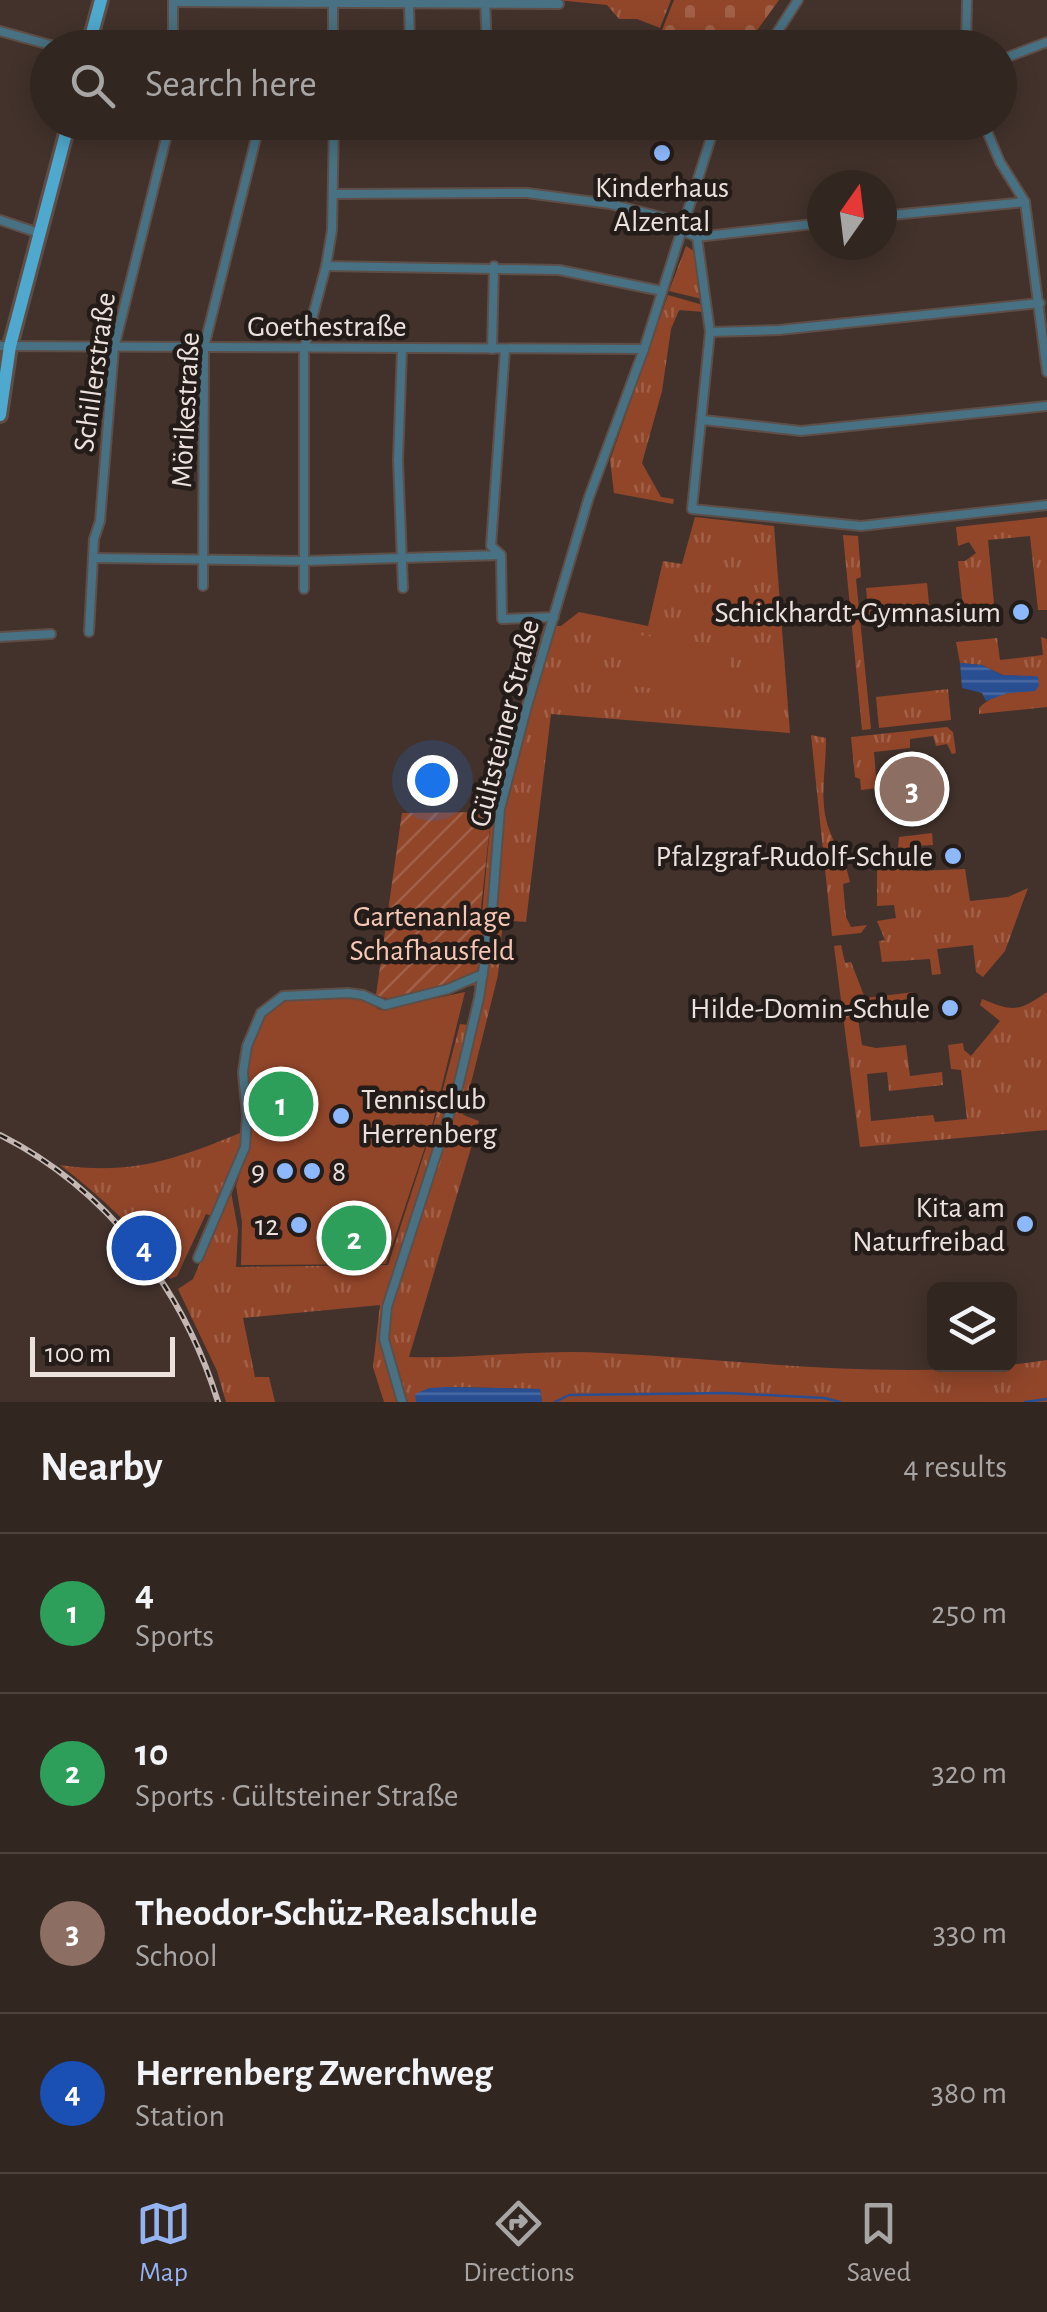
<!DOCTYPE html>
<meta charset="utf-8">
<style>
:root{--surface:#322621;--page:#3a2e2a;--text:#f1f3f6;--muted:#a8a5a5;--line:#4d433f;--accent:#95b2f1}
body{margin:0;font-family:"Alegreya Sans",sans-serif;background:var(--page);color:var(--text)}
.controls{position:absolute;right:30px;bottom:30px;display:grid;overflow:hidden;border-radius:15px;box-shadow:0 5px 25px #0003}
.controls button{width:90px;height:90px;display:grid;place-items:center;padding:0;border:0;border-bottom:2px solid var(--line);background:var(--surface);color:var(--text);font:50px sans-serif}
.compass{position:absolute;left:807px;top:170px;width:90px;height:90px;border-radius:50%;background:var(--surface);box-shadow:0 5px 25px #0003;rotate:14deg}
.scale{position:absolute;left:30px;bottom:25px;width:145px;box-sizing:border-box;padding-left:10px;border:5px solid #ece1dd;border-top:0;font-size:28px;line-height:35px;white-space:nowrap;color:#ece1dd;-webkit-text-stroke:8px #241c19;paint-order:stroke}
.you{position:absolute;left:432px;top:780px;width:35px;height:35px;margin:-25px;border:8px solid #fff;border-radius:50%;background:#1a73e8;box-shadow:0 0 0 15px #1a73e833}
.badge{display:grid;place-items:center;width:65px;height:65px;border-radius:50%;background:var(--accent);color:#fff;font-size:32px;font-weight:700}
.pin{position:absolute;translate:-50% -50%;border:5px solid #fff;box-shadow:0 2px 10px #0006}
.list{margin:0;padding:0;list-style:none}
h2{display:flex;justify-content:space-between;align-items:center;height:130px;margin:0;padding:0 40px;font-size:42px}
h2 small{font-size:32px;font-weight:400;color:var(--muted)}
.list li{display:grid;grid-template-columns:65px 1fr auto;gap:30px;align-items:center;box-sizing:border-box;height:160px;padding:0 40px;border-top:2px solid var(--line)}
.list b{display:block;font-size:38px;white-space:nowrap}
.list p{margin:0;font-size:32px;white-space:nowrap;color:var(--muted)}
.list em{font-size:32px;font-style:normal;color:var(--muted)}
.icon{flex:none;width:55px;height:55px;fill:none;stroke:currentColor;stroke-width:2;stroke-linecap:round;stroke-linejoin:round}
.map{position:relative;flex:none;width:1047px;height:1402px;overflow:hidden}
.search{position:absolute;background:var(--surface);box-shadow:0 5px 25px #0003;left:30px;right:30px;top:30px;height:110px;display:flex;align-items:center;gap:25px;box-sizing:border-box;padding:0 35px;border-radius:55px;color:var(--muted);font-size:38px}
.sheet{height:770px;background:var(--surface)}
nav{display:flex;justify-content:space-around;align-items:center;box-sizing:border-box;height:140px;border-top:2px solid var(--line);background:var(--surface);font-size:28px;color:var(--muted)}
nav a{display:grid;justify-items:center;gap:5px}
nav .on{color:var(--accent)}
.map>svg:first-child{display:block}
</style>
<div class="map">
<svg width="1047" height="1402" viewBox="0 0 1047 1402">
<defs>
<pattern id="grass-tufts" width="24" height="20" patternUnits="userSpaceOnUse" patternTransform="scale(2.5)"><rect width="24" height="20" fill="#91462a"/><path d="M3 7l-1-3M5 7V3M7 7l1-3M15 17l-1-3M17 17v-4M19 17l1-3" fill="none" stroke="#a16048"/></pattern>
<pattern id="cemetery-stones" width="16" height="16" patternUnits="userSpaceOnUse" patternTransform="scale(2.5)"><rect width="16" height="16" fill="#91462a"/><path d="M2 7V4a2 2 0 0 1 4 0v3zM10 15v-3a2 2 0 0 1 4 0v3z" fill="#a16048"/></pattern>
<pattern id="garden-furrows" width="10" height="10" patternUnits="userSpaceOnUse" patternTransform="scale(2.5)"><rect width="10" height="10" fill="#91462a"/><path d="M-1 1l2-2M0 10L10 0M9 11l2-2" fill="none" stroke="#a16048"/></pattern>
<pattern id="water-rules" width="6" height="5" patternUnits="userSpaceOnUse" patternTransform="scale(2.5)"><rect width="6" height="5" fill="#294f92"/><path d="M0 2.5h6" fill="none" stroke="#4868a1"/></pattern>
</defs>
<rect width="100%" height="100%" fill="#43322c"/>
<g fill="url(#grass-tufts)">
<polygon points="557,0 671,0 660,28 637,19 619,19 607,5"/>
<polygon points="686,246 697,253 702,299 669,291"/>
<polygon points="668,295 703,305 704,312 679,310 671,329 662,391 642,463 661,497 674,499 673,504 614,493 610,460"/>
<path d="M695,517l79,9 16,207 -239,-19 -25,208 -23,-2 -5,55 -35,140 16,6 -70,236c65,2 131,-8 197,-4 147,7 294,30 441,7v42h-505l-2,-13 -93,-2 -31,7v8h-32l-11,-35 7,-62 -137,13 12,59h14l6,25h-49l-9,-31 -39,-82 15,-10 38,-87 7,38 -2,37 152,-2 46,-142 26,-99 9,1 8,-32 -3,-8 -93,23 -5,-13 9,5 97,-85 9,-99 53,-190h17l18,-14 69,14 15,-65 19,3z"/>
<polygon points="1047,517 1047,610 1038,610 1030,536 988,540 995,614 964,617 958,561 965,561 976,553 969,542 958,546 956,527"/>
<polygon points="843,535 858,536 861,577 856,579 871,729 862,730"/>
<path d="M1041,637l6,2v68l-68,7v-6c14,-15 36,-17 56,-17l3,-14 -35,-2 -21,-10 -22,-2 -4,-21 41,-4 3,22 43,-5z"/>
<polygon points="948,689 951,720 879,728 876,697"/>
<polygon points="947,727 953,732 956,753 952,754 947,744 936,746 933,736 910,739 910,748 874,752 877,788 861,790 860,779 855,777 851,737"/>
<path d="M811,735l15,3c0,45 -12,76 16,116l24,1 1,5 -22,3 5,19 -7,2 3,33 5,10 16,-2 -6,8 -29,3z"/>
<polygon points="932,833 933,845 915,846 917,871 965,869 970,901 1008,897 1028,888 1005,951 983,977 976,972 973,945 937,949 941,974 932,975 930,959 882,962 879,941 885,940 877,921 896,918 894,905 877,906 877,858 882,852 898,848 899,837"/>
<path d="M841,945l4,18 6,-1 14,36 49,-6 1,20 -57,7 4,26 14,3 30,-3 4,31 32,-4 1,13 -54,6 -2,-19 -20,2 4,47 62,-6 2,7 32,-3 -6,-49 -10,-1 -3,-24 15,-2 1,7 7,6 29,-35 -20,-16 2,-6c32,13 36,13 65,-7v138l-187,17 -26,-201z"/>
<path d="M245,1131l-2,13 -31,72 -6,-2 -29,62 -7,3c-30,-47 -66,-80 -110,-114 73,11 119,-7 185,-34z"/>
</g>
<polygon fill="url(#cemetery-stones)" points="674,0 779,0 745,47 708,47 662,30"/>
<path fill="url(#garden-furrows)" d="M488,812l3,4 -17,156c-25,10 -74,35 -98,23l26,-182z"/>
<g fill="#91462a">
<polygon points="927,583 930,615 869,621 866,588"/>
<polygon points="630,634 731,646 725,697 624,685"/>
<polygon points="465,992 432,1126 386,1264 241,1265 242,1222 236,1186 251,1140 247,1070 253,1033 264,1016 283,1000 359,997 380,1010"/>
</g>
<g fill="url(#water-rules)">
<polygon points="960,663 982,665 1002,675 1034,676 1038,677 1039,686 1035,691 1008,693 986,701 982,693 962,688"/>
<polygon points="447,1387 540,1389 542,1402 416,1402 415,1394 429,1388"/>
</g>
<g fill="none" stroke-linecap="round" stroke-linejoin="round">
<g stroke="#294f92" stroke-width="2.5">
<polyline points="555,1402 569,1395 727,1393 824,1398 840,1402"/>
<polyline points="1025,1402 1047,1399"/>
</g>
<g stroke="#5e4e48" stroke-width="12">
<g id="street">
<polyline points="333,0 333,48"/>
<polyline points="485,0 487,48"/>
<polyline points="173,2 559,4"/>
<polyline points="409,2 410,48"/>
<polyline points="0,31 61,48"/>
<polyline points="173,48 173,0"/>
<polyline points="767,48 798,0"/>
<polyline points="966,48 967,0"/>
<polyline points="1000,60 1047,42"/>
<polyline points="983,122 1000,162 1025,202 1047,372"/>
<polyline points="335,194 527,193 610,204 685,223"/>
<polyline points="882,216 1025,202"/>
<polyline points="0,220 39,233"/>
<polyline points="683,231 697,237 822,223"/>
<polyline points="697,237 710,332 692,509 861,526 1047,505"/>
<polyline points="326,266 559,270 662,291"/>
<polyline points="710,332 779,330 1040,303"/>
<polyline points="0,346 644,349"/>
<polyline points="402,349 398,460 403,588"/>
<polyline points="492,349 494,266"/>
<polyline points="505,349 491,546 501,555 502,619 554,617"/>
<polyline points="703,420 801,431 1047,406"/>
<polyline points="93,558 304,561 501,555"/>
<polyline points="203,586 204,347 260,122"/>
<polyline points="304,589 304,349 326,266 332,230 334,122"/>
<polyline points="89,632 94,539 100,521 114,348 170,122"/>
<polyline points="0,637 51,634"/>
<polyline points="198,1258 245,1147 247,1116 243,1072 247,1046 261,1013 283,996 348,993 363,995 385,1005 448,989 483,974"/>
<polyline points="402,1402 384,1339 387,1307 458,1087 479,998 492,912 500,809 527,706 589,497 644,349 716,122"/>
</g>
</g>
<g stroke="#5e4e48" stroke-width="18">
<g id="primary">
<polyline points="88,48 101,0"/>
<polyline points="0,415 10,346 69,122"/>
</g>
</g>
<use href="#street" stroke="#487183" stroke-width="8"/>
<use href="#primary" stroke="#4fa9ce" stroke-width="12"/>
<g stroke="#c5b8b4" stroke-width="6">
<path id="rail" d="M0,1135c107,54 183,153 218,267"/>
</g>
<use href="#rail" stroke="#241c19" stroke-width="2.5" stroke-dasharray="8" stroke-linecap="butt"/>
</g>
<g fill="#8db9fc" stroke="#241c19" stroke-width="4">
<circle cx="662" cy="153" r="10"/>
<circle cx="1021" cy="612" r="10"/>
<circle cx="953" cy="856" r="10"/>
<circle cx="950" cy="1008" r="10"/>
<circle cx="341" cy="1116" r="10"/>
<circle cx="285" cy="1171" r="10"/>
<circle cx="312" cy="1171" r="10"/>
<circle cx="1025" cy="1224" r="10"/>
<circle cx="299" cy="1225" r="10"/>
</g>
<g text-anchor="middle" stroke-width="9" stroke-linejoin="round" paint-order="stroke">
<g font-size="30" fill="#ece1dd" stroke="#241c19" text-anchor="end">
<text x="662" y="197" text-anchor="middle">Kinderhaus<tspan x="662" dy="34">Alzental</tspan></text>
<text x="1001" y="622">Schickhardt-Gymnasium</text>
<text x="933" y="866">Pfalzgraf-Rudolf-Schule</text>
<text x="930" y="1018">Hilde-Domin-Schule</text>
<text x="361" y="1109" text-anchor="start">Tennisclub<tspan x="361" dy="34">Herrenberg</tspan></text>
<text x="265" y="1181">9</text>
<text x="332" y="1181" text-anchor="start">8</text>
<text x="1005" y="1217">Kita am<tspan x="1005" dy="34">Naturfreibad</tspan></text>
<text x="279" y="1235">12</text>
</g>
<g font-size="30" fill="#ece1dd" stroke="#241c19">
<text x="327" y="336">Goethestraße</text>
<text transform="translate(94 372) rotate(-82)" y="10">Schillerstraße</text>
<text transform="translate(185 410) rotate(-87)" y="10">Mörikestraße</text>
<text transform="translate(504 723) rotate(-76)" y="10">Gültsteiner Straße</text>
</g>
<g font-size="30" fill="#f7c7b6" stroke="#241c19">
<text x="432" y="926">Gartenanlage<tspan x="432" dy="34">Schafhausfeld</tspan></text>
</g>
</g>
</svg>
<div class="controls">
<button><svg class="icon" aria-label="layers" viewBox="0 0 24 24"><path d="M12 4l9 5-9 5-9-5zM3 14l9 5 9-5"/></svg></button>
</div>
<svg class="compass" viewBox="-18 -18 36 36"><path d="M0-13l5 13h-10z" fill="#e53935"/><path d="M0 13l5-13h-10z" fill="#a8a5a5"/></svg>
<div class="scale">100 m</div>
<div class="you"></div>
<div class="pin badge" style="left:281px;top:1104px;background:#2e9e5b">1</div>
<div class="pin badge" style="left:354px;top:1238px;background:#2e9e5b">2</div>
<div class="pin badge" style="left:912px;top:789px;background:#8d6e63">3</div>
<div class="pin badge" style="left:144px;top:1248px;background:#1a4fb4">4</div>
<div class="search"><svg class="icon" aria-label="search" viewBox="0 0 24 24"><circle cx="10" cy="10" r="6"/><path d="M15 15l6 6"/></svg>Search here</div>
</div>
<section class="sheet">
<h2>Nearby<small>4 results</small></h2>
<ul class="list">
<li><span class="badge" style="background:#2e9e5b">1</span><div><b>4</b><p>Sports</p></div><em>250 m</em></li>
<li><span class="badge" style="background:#2e9e5b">2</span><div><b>10</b><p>Sports · Gültsteiner Straße</p></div><em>320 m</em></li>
<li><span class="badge" style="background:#8d6e63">3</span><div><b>Theodor-Schüz-Realschule</b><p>School</p></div><em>330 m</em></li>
<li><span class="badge" style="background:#1a4fb4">4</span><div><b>Herrenberg Zwerchweg</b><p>Station</p></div><em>380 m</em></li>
</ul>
</section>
<nav>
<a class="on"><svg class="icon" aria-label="map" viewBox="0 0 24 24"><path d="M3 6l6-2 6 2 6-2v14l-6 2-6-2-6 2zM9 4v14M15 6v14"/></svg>Map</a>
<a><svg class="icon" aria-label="directions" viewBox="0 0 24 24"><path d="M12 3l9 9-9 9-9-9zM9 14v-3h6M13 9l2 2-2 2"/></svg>Directions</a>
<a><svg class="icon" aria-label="saved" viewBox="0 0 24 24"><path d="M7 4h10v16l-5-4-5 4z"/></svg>Saved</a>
</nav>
